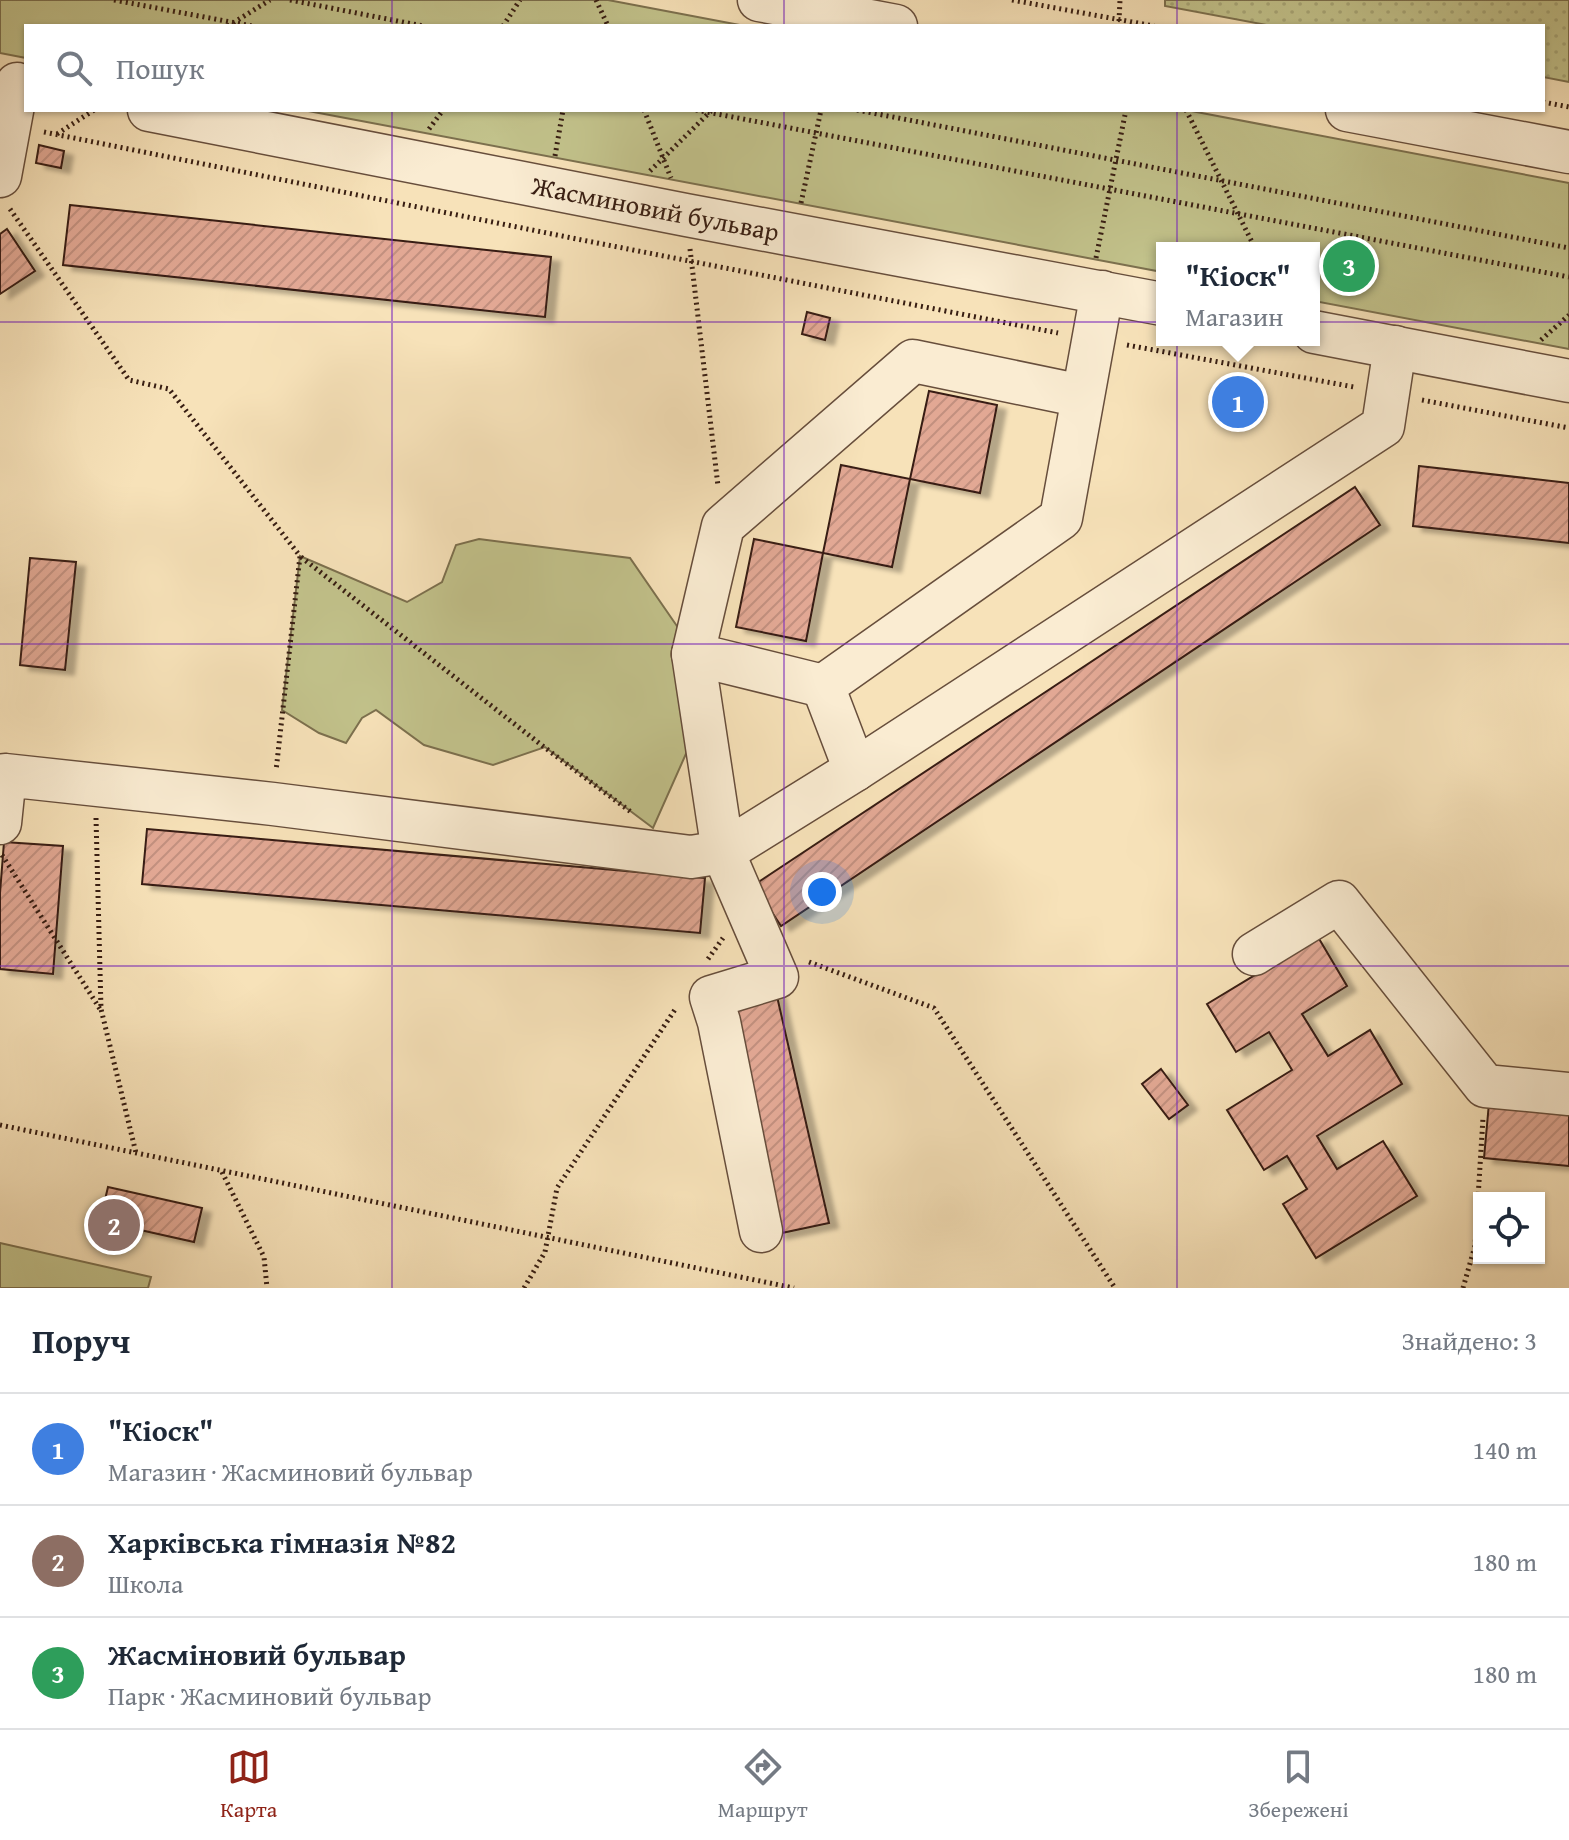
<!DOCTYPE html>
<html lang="uk">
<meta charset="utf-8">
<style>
:root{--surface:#fff;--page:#f6f6f7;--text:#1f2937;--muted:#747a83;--line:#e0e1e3;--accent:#8f2418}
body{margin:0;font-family:"Gentium Book Plus",serif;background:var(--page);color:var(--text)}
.controls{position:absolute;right:24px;bottom:24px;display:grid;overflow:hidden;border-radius:0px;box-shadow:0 2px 6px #0004}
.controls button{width:72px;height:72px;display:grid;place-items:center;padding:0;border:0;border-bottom:2px solid var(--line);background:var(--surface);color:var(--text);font:40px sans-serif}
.you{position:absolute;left:822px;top:892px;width:28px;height:28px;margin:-20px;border:6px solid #fff;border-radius:50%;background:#1a73e8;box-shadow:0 0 0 12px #1a73e833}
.badge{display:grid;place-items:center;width:52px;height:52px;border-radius:50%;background:var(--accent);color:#fff;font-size:26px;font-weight:700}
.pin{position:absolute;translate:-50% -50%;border:4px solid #fff;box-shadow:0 2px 8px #0006}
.popup{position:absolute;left:1156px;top:242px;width:164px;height:104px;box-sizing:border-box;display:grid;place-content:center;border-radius:0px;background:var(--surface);filter:drop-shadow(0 2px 6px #0005);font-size:26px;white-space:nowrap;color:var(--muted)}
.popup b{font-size:30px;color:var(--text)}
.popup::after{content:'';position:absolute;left:50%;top:100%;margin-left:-16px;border:16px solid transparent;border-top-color:var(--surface)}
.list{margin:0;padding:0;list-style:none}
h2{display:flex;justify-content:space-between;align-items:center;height:104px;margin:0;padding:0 32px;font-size:34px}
h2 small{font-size:26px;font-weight:400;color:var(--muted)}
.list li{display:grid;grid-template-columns:52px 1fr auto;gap:24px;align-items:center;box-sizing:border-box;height:112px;padding:0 32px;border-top:2px solid var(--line)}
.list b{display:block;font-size:30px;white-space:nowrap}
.list p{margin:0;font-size:26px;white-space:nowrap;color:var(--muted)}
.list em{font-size:26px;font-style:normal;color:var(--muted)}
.icon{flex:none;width:44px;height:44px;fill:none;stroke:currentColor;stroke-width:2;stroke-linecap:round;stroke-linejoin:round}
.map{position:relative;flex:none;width:1569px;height:1288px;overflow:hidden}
.search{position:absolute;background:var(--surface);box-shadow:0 2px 6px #0004;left:24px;right:24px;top:24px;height:88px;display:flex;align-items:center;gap:20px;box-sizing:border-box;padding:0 28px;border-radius:0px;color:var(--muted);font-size:30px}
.sheet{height:440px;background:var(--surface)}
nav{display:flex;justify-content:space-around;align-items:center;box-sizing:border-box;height:112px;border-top:2px solid var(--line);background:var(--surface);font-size:22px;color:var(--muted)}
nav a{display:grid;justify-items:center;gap:4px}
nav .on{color:var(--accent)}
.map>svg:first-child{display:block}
</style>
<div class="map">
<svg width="1569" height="1288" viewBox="0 0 1569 1288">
<defs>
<pattern id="grass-dots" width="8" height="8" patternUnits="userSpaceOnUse" patternTransform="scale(2)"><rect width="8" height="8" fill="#c2c28b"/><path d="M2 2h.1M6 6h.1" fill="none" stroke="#a7a677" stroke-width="1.8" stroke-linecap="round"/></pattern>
<pattern id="building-hatch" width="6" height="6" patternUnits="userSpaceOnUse" patternTransform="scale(2)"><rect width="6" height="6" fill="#e2a894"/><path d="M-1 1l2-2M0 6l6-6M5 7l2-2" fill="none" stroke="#c2907f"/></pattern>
<filter id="shadow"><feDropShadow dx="9" dy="5" stdDeviation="2" flood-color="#0004"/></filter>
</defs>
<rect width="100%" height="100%" fill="#f7e2b9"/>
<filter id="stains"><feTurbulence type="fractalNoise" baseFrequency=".0025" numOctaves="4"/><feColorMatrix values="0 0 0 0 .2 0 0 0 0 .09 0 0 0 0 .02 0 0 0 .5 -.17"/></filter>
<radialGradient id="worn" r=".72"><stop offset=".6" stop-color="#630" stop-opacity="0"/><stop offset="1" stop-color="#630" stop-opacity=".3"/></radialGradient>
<polygon fill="url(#grass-dots)" stroke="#7c704e" stroke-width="2" points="1165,0 1569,0 1569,82 1543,77 1543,26 1272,26 1165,6"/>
<g fill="#c2c28b" stroke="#7c704e" stroke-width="2">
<polygon points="0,0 608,0 745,26 26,26 26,58 0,53"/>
<polygon points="303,110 1186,110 1569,183 1569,349 1314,301 1314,248 1162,248 1162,272"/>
<polygon points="479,539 630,558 679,629 689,747 653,828 545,747 493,765 424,745 376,710 362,718 346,743 319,733 282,710 300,556 407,602 442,582 456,545"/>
<polygon points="0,1243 151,1277 148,1288 0,1288"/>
</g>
<g fill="url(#building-hatch)" stroke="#371d12" stroke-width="2" filter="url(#shadow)">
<polygon points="39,145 64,151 61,168 36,163"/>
<polygon points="70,205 551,257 545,317 63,265"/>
<polygon points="7,229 35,271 0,294 0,234"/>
<polygon points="807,312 830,318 825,340 802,334"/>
<polygon points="1226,387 1255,393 1250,415 1221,410"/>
<polygon points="929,391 997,405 980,493 910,479"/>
<polygon points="841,465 910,479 892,567 823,553"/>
<polygon points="1419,466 1569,483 1569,543 1413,526"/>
<polygon points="1355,487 1380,525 781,926 754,885"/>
<polygon points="754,539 823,553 806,641 736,627"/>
<polygon points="30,558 76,562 65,670 20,665"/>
<polygon points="147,829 705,878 700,933 142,884"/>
<polygon points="4,842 63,846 53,974 0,969 0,893"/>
<polygon points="1318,937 1347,986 1302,1014 1328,1056 1370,1030 1402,1084 1317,1136 1337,1169 1383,1141 1417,1196 1316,1258 1283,1204 1307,1189 1287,1156 1264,1170 1227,1110 1292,1070 1269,1032 1236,1052 1207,1004"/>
<polygon points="776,992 829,1223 777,1234 724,1004"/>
<polygon points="1161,1069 1188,1105 1169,1119 1142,1084"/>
<polygon points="1489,1103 1569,1110 1569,1166 1484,1158"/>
<polygon points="108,1187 202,1208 194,1242 100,1221"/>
</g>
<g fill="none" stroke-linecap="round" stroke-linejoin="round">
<g stroke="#674e3c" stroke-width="45">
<g id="minor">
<polyline points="759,0 896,26"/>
<path id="s1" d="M149,110l537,105 476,89"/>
<polyline points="1347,110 1569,152"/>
<polyline points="0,176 17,84"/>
<polyline points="1314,332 1569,381"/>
<polyline points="693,654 723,852 777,977 711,997 719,1022 761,1231"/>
<polyline points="823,686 693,654 723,526 913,361 1082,396"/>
<polyline points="855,770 823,686 1061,518 1102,292"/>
<polyline points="0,823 5,775 273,804 691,857 723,852 855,770 1383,426 1395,347"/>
<polyline points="1254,954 1339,902 1485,1086 1569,1094"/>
</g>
</g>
<g stroke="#371d12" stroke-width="5" stroke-dasharray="2 4" stroke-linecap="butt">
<polyline points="114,0 252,26"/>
<polyline points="290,0 423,26"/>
<polyline points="596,0 608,26"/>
<polyline points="1012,0 1154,26"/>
<polyline points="1119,21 1120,0"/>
<polyline points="228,26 270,0"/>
<polyline points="503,26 520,0"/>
<polyline points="1543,102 1569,107"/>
<polyline points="644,110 671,178"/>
<polyline points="696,110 1569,277"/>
<polyline points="857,110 1569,248"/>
<polyline points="1186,110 1255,248"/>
<polyline points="429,129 443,110"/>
<polyline points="44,132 582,240 1058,333"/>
<polyline points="57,134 94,110"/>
<polyline points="555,156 563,110"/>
<polyline points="650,171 711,111"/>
<polyline points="801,203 821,110"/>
<polyline points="10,209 129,380 169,389 300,556 276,771"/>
<polyline points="690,249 718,486"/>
<polyline points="1096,258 1126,110"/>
<polyline points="1541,340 1569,315"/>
<polyline points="1127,345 1354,387"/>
<polyline points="1422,400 1569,428"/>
<polyline points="301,557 544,747 631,812"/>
<polyline points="96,818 101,1009 136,1153"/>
<polyline points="2,855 100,1009"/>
<polyline points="708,959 723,938"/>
<polyline points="809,962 934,1008 1115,1288"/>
<polyline points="0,1125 794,1288"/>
<polyline points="222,1172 264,1257 267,1288"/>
<polyline points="524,1288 545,1252 557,1188 676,1008"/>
<polyline points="1463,1288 1475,1246 1483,1118"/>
</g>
<use href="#minor" stroke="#faecd2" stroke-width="42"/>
</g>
<path fill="none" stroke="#7b2cbf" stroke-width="2" stroke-opacity="0.55" d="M392,0v26M784,0v26M1177,0v26M392,110v1178M784,110v1178M1177,110v1178M0,322h1569M0,644h1569M0,966h1569"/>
<g text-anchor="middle" stroke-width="8" stroke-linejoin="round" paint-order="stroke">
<g font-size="26" fill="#371d12" stroke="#faecd2">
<text dy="9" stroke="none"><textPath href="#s1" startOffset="516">Жасминовий бульвар</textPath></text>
</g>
</g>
<rect width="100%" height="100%" filter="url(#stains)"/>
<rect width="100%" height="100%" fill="url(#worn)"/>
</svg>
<div class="controls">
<button><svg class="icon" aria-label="locate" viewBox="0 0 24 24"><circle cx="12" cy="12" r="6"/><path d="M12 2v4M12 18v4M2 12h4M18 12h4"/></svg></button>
</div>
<div class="you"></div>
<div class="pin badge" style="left:1238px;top:402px;background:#3f7fe0">1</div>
<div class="popup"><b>&quot;Кіоск&quot;</b>Магазин</div>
<div class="pin badge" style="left:114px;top:1225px;background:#8d6e63">2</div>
<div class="pin badge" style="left:1349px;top:266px;background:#2e9e5b">3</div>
<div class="search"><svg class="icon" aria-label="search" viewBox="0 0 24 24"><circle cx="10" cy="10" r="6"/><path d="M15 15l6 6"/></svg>Пошук</div>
</div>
<section class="sheet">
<h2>Поруч<small>Знайдено: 3</small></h2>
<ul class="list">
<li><span class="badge" style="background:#3f7fe0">1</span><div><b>&quot;Кіоск&quot;</b><p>Магазин · Жасминовий бульвар</p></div><em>140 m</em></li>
<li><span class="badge" style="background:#8d6e63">2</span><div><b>Харківська гімназія №82</b><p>Школа</p></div><em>180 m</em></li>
<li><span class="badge" style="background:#2e9e5b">3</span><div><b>Жасміновий бульвар</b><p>Парк · Жасминовий бульвар</p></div><em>180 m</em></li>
</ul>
</section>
<nav>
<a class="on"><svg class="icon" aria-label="map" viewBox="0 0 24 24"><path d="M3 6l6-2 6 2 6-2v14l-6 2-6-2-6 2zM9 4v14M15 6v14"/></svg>Карта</a>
<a><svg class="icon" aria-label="directions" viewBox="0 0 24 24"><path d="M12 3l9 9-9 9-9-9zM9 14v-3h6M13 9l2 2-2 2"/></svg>Маршрут</a>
<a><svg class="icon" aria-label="saved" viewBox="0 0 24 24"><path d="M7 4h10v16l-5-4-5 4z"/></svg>Збережені</a>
</nav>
